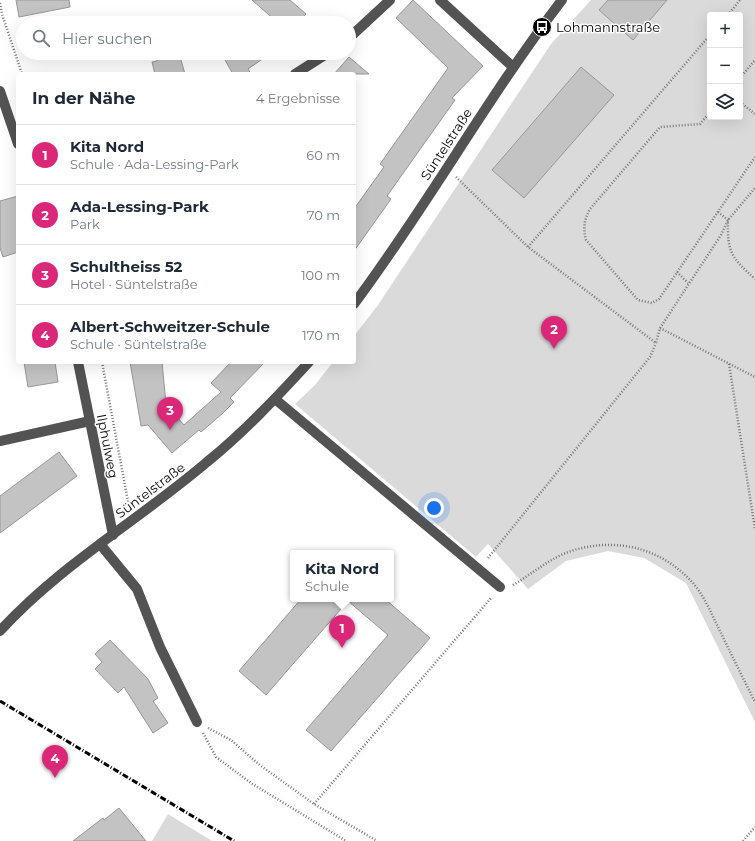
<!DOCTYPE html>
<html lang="de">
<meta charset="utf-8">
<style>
:root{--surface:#fff;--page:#f2f2f3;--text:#1f2937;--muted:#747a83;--line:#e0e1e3;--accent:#db2777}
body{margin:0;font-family:Montserrat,sans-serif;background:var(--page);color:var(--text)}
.controls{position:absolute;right:12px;top:12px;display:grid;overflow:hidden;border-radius:4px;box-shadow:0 4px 16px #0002}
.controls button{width:36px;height:36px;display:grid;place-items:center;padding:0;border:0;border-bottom:1px solid var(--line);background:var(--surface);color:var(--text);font:20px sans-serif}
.you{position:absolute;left:434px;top:508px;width:14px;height:14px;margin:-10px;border:3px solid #fff;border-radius:50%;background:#1a73e8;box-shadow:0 0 0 6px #1a73e833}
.badge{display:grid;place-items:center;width:26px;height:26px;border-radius:50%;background:var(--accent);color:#fff;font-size:13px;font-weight:700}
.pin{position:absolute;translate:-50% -33px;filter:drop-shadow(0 1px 2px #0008)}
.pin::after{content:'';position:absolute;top:21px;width:14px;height:12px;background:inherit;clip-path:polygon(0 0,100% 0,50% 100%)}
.popup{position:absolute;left:290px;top:550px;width:104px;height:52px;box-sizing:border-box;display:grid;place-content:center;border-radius:4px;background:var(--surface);filter:drop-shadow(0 1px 3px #0005);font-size:13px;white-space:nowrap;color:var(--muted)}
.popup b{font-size:15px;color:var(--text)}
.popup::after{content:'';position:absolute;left:50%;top:100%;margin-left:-8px;border:8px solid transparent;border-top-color:var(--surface)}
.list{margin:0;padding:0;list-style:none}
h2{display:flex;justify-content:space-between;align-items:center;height:52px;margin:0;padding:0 16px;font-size:17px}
h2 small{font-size:13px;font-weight:400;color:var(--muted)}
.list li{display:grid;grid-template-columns:26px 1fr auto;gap:12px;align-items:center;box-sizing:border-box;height:60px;padding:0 16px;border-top:1px solid var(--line)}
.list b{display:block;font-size:15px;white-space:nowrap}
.list p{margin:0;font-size:13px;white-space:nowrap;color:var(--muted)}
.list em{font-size:13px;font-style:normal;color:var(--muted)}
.icon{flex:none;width:22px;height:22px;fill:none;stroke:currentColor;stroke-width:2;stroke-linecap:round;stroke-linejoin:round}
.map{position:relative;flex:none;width:755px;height:841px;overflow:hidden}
.search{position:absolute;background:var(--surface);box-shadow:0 4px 16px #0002;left:16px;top:16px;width:340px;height:44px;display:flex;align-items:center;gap:10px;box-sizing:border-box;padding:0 14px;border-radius:22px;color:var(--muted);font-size:15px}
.panel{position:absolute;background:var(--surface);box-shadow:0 4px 16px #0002;left:16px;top:72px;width:340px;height:292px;border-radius:4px}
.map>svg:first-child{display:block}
</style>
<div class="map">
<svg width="755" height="841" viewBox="0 0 755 841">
<rect width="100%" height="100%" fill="#fff"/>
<g fill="#dadada" fill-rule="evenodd">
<path d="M591,0h164v722l-69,-139 -42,-25 -36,-7 -42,10 -38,28 -40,-45 -12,13 -181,-153 20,-19 18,-23h21v-26l24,-31 173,-261zM710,15h30v102h-30z"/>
<polygon points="168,814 212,841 152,841"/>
</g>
<g fill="#c3c3c3" stroke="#979797">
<polygon points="16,0 69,0 70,7 19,17"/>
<polygon points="252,0 290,0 306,14 298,23 278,23"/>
<polygon points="413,0 483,66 452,98 455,100 387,196 391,199 354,251 354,209 384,167 380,164 448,68 396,18"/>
<polygon points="608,0 667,0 633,40 599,10"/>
<polygon points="168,53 179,53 185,74 155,74 152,62 157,61 156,56"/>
<polygon points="221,53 271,53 248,69 251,74 233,74"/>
<polygon points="349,57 369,74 334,74"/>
<polygon points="581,67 614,95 524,198 492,170"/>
<polygon points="18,196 18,252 3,257 0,248 0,201"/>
<polygon points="24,362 55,362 58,382 28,387"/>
<polygon points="130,362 162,362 166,404 184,425 221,392 211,383 231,362 265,362 230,398 234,402 223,413 201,432 199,430 172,453 148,425 141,426"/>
<polygon points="59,452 77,476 0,533 0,496"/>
<polygon points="301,599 385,599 430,638 331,751 306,730 388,635 348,601 266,695 239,671"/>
<polygon points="110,640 148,679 158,698 153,701 168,723 153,733 124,687 118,693 95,669 102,662 95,654"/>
<polygon points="119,808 146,841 73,841 103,818 104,820"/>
</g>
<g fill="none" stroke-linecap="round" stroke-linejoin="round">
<g stroke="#757575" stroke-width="2.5" stroke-dasharray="1 2" stroke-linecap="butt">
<polyline points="0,3 2,14 22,74"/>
<polyline points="728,15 740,0"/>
<polyline points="740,78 755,60"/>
<polyline points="740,102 755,114"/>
<path d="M710,112l-10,12 -40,3 -70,82c-6,11 -7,19 -4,31l52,60 14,3 7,-4 96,-142"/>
<polyline points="456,177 528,247 656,343 660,328 755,377"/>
<path d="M718,212l10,8c-1,33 4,38 27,59"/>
<polyline points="528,247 710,35"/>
<polyline points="677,272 688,283"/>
<polyline points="660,328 721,235 728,220 755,188"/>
<polyline points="102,362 129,507"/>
<polyline points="729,364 755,529"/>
<polyline points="488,558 650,357 656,343"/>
<path d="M513,585c19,-11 37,-27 58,-34 44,-14 89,-4 121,31 12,13 19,31 27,47 12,25 24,49 36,73"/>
<polyline points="208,728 231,740 261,766 314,804 377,841"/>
<polyline points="203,733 216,757 251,783 346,841"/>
<polyline points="314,804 491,598"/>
<polyline points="743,841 755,827"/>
</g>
<g stroke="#535353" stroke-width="10">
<polyline points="440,0 513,67"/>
<polyline points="349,38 390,0"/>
<polyline points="295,74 328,53"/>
<polyline points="0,91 18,144"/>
<path d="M354,304c74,-99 133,-206 208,-304"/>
<polyline points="78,362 113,535"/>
<polyline points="275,399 500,587"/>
<polyline points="0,441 90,421"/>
<polyline points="100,544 137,589 160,647 197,722"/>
<path d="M0,631c60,-66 139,-111 207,-169 37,-30 70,-65 102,-100"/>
</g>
<polyline stroke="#000" stroke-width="3" stroke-dasharray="6 2 1 2" stroke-linecap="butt" points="0,701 234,841"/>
</g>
<defs>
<g id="bus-disc" transform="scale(1)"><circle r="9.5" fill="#000" stroke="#fff"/><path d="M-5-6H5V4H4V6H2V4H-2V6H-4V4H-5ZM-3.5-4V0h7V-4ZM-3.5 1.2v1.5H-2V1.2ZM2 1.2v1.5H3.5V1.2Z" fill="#fff"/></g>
</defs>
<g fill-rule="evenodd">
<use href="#bus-disc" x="542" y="27"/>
</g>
<g text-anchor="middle" stroke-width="3" stroke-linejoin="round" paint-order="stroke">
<g font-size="13" fill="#000" stroke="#fff" text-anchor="start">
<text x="556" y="32">Lohmannstraße</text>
</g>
<g font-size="13" fill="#000" stroke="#fff">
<text transform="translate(446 144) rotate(-57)" y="5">Süntelstraße</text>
<text transform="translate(108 446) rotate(79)" y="5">Ilphulweg</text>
<text transform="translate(150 490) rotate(-37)" y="5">Süntelstraße</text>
</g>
</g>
</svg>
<div class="controls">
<button>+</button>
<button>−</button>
<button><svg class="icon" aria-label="layers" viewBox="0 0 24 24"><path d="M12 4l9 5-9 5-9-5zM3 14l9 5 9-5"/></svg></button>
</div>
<div class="you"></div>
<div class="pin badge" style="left:342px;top:648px">1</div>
<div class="popup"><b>Kita Nord</b>Schule</div>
<div class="pin badge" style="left:554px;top:349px">2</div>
<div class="pin badge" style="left:170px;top:430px">3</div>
<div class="pin badge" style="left:55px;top:778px">4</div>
<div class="search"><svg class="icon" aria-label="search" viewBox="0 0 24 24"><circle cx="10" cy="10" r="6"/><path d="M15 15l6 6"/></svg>Hier suchen</div>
<section class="panel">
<h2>In der Nähe<small>4 Ergebnisse</small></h2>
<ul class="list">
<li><span class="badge">1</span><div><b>Kita Nord</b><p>Schule · Ada-Lessing-Park</p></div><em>60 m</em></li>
<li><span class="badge">2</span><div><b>Ada-Lessing-Park</b><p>Park</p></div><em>70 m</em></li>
<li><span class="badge">3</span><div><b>Schultheiss 52</b><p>Hotel · Süntelstraße</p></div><em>100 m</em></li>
<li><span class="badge">4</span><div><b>Albert-Schweitzer-Schule</b><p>Schule · Süntelstraße</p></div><em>170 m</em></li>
</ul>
</section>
</div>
